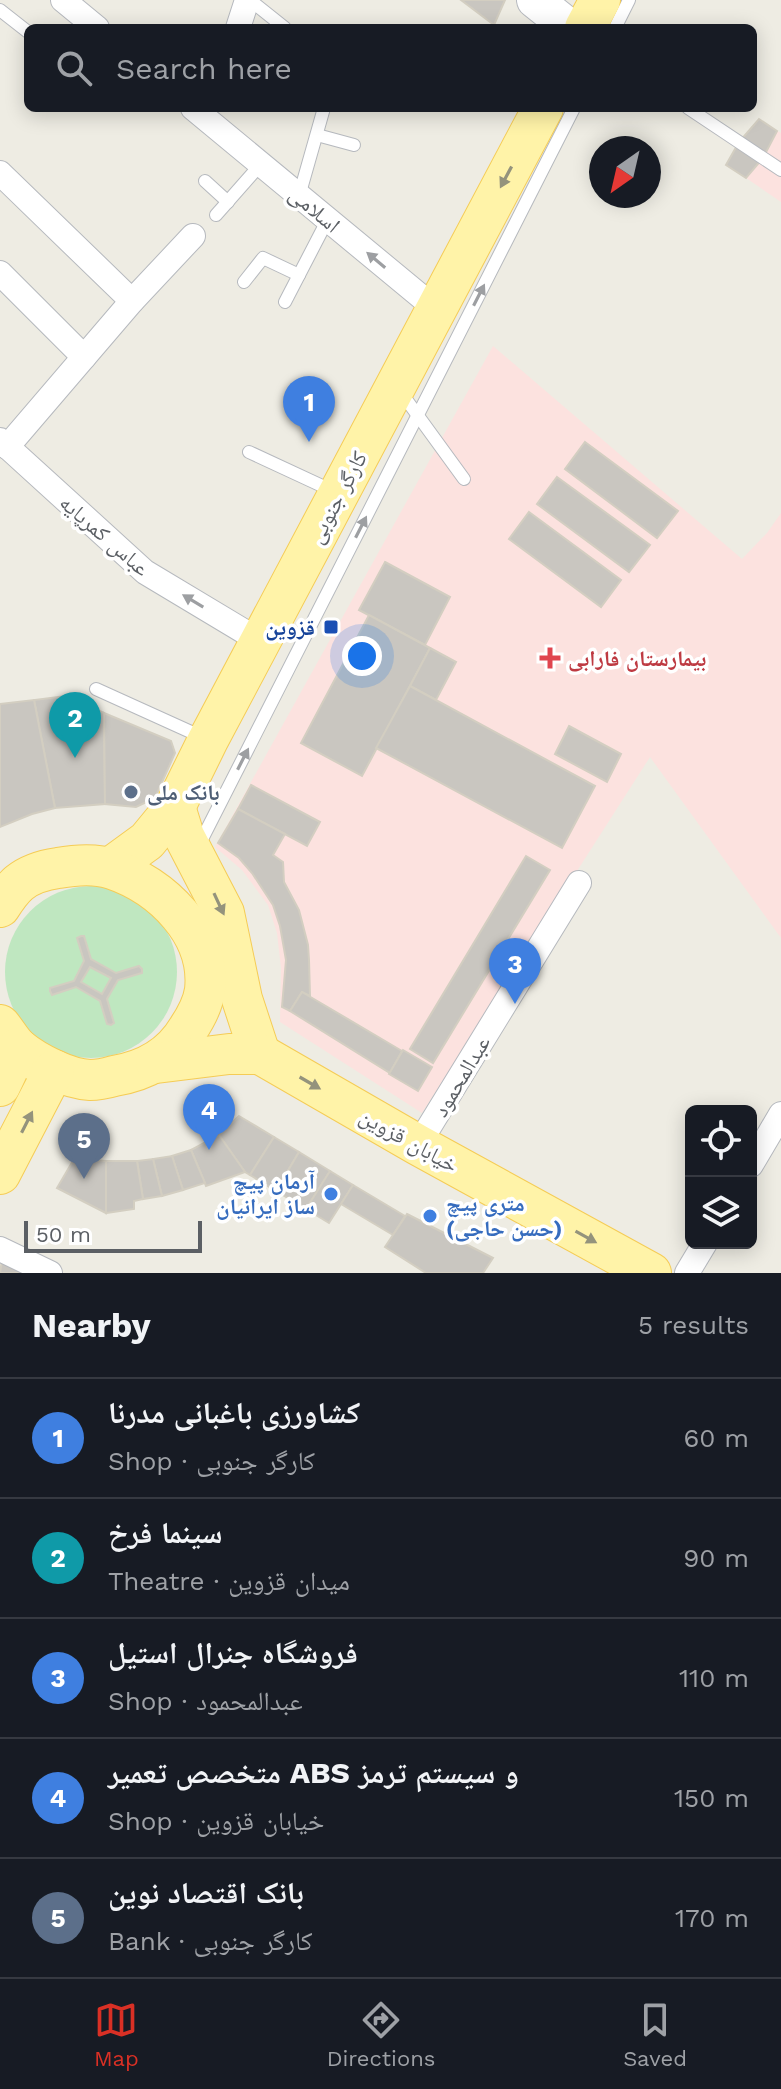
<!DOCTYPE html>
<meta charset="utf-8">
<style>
:root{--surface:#171b24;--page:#242831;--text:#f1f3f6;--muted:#9ea1a6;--line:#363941;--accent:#d93025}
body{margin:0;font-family:"Work Sans","Noto Naskh Arabic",sans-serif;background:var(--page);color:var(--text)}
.controls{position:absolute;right:24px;bottom:24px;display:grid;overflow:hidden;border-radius:12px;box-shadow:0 4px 20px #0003}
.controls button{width:72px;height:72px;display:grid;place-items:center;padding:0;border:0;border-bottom:2px solid var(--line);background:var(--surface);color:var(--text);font:40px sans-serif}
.compass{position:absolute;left:589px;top:136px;width:72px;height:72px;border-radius:50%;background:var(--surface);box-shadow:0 4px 20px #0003;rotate:214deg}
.scale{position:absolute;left:24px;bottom:20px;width:178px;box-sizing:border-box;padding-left:8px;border:4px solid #5b5f64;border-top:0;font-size:22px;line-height:28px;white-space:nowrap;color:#5b5f64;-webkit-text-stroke:6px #fff;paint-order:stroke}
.you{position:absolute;left:362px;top:656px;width:28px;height:28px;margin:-20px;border:6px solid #fff;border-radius:50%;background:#1a73e8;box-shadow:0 0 0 12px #1a73e833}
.badge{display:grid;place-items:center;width:52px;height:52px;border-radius:50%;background:var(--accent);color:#fff;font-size:26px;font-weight:700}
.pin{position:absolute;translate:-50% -66px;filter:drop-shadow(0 2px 4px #0008)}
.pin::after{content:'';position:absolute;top:42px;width:28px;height:24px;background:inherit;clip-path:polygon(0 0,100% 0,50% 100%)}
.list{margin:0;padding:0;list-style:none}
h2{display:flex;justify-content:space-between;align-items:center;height:104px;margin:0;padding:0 32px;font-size:34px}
h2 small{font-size:26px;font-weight:400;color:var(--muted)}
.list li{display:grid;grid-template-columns:52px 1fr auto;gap:24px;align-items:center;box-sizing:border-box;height:120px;padding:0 32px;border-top:2px solid var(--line)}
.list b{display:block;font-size:30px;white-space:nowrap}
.list p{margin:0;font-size:26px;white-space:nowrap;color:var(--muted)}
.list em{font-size:26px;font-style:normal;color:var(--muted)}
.icon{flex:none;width:44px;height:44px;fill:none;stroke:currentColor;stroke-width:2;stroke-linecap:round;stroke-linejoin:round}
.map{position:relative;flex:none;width:781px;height:1273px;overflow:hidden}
.search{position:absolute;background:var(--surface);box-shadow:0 4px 20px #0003;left:24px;right:24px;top:24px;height:88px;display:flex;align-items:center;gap:20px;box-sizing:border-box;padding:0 28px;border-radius:12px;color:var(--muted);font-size:30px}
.sheet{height:704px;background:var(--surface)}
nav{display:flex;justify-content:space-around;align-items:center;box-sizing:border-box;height:112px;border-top:2px solid var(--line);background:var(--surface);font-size:22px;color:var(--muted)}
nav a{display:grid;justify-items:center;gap:4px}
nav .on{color:var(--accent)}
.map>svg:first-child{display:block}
</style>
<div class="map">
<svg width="781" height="1273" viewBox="0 0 781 1273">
<rect width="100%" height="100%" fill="#eeece3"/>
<g fill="#fce2df">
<polygon points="759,119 781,133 781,202 746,178 739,142"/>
<polygon points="493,346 742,559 767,533 781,513 781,938 650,757 422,1113 280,1022 281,968 277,933 268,905 242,870 215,847"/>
</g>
<circle fill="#bfe7c0" cx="91" cy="972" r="86"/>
<g fill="#c9c6c0" stroke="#d3cec1" stroke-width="2" fill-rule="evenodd">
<polygon points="461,0 505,0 494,25"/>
<polygon points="759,119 777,131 763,158 746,178 726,165 739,142"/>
<polygon points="585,442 678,511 657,538 565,469"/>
<polygon points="557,477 650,545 629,572 537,504"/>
<polygon points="529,512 621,580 601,607 509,539"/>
<polygon points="385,562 450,597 425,645 359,610"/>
<polygon points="369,615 430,648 362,776 301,743"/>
<polygon points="430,648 456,662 436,700 410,686"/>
<polygon points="410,686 595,786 562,848 376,748"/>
<polygon points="66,696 104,713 105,804 55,808 34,700"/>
<polygon points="34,700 55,808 32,814 0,827 0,704"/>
<polygon points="104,713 171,741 175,753 155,798 136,807 105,804"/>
<polygon points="569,726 621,754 607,782 555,754"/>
<polygon points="251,785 320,822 307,846 238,809"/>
<polygon points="238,809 285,834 273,855 283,862 284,882 299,910 308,945 309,960 310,996 302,992 290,1011 282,1007 286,960 280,926 273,905 252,873 239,858 218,843"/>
<polygon points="526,856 550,870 433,1063 410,1049"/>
<path d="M81,936h3l7,23 25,14 23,-7 3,3v4l-24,7 -11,19 7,24 -3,2 -4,-1 -7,-23 -24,-14 -24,8 -2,-4v-3l24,-7 10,-20 -7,-23zM90,967l21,11 -9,16 -21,-12z"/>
<polygon points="302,992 402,1051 390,1073 290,1011"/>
<polygon points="403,1050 432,1067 418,1091 389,1074"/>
<polygon points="239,1116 274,1137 250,1175 245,1172 219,1135"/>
<polygon points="219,1135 245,1172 206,1186 191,1150"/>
<polygon points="274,1137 299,1152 276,1191 250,1175"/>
<polygon points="191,1150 205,1183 183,1190 172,1156"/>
<polygon points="299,1152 330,1171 306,1209 276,1191"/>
<polygon points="172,1156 183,1190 162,1196 153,1159"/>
<polygon points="74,1159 106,1161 106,1213 57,1188"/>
<polygon points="153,1159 162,1196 143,1199 137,1161"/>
<polygon points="106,1161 137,1161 143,1199 134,1201 134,1209 106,1213"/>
<polygon points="330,1171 353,1185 329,1223 306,1209"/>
<polygon points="353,1185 405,1216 393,1235 341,1204"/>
<polygon points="407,1214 493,1258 483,1273 426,1273 385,1247"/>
<polygon points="2,1260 24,1273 0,1273"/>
</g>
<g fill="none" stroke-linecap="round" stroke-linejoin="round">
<g stroke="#b6b9be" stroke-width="14">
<g id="lane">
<polyline points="250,0 285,28"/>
<polyline points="0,10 28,32"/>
<polyline points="615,28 629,0"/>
<polyline points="688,108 781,170"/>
<polyline points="317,135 354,145"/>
<polyline points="205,181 228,202"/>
<polyline points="299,196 324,108"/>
<polyline points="216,215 261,164"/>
<polyline points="244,282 263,258 299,275"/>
<polyline points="285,302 328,219"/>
<polyline points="400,391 464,479"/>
<polyline points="249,452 333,491"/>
<polyline points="96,689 202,737"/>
<polyline points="198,847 574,108"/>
</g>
</g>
<g stroke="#b6b9be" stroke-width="26">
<g id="street">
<polyline points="63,0 97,28"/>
<polyline points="238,28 247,0"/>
<polyline points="193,108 436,309"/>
<polyline points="0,173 132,301"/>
<polyline points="0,273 84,357"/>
<polyline points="0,440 145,572 260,641"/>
<polyline points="7,447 132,301 193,236"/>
<polyline points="418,1145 579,883"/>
<polyline points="751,1165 781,1114"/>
<polyline points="0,1249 50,1273"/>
<polyline points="687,1273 705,1243"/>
</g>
</g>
<g stroke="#b7bac0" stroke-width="38">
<polyline id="secondary" points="535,0 570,28"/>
</g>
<g stroke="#f5cc56" stroke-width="42">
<g id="primary">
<polyline points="585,28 600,0"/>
<polyline points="175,807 184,836 224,913 242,999 260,1054"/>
<polyline points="110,868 147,841 175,807 208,740 543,108"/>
<path d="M0,907c5,-8 12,-18 19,-24 11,-9 25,-13 39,-15 17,-3 37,-5 54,1 50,17 99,64 93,121 -2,14 -9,27 -17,39 -16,27 -43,42 -74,47 -7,2 -16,4 -24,4 -22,-1 -54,-17 -71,-31 -7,-6 -13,-17 -19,-24"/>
<polyline points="156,1063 229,1054 260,1054 418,1145 651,1273"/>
<polyline points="0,1086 18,1048"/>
<polyline points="0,1174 54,1070"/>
</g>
</g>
<use href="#lane" stroke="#fff" stroke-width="12"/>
<use href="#street" stroke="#fff" stroke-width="24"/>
<use href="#secondary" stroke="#fff" stroke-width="36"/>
<use href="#primary" stroke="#fff3a8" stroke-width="40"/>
</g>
<defs><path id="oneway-solid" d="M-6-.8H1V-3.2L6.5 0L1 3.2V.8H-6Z" transform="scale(2)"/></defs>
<g fill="#94937c">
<use href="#oneway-solid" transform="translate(506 177) rotate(118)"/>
<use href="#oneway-solid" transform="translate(219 904) rotate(65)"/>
<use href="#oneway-solid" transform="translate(310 1083) rotate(30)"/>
<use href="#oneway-solid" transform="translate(27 1122) rotate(-63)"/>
<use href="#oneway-solid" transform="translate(586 1237) rotate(29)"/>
</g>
<g fill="#9d9fa2">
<use href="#oneway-solid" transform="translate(376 260) rotate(-140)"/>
<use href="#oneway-solid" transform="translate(479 295) rotate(-63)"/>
<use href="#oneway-solid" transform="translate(361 527) rotate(-63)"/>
<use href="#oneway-solid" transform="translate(193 601) rotate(-149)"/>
<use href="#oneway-solid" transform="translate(243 759) rotate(-63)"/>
</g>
<rect fill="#1a4fb4" stroke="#fff" stroke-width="3" x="323" y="619" width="16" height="16" rx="4"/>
<path fill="#e0444e" stroke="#fff" stroke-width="3" d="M546 646h8v8h8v8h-8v8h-8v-8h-8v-8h8z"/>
<circle fill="#5c6f8a" stroke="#fff" stroke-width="3" cx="131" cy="792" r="8"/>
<g fill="#3f7fe0" stroke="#fff" stroke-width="3">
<circle cx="331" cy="1194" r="8"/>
<circle cx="430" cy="1216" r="8"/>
</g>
<g text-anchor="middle" stroke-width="7" stroke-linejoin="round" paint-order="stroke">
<g font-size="22" fill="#5b5f64" stroke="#fff">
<text transform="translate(315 209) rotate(40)" y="8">اسلامی</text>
<text transform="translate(337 497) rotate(-62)" y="8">کارگر جنوبی</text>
<text transform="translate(105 535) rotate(41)" y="8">عباس کمرپایه</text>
<text transform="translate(461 1076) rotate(-59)" y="8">عبدالمحمود</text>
<text transform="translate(409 1140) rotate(29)" y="8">خیابان قزوین</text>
</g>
<g font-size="22" font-weight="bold" fill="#164399" stroke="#fff" text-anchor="end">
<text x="315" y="635">قزوین</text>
</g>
<g font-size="22" font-weight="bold" fill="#be3a42" stroke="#fff" text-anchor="start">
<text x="568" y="666">بیمارستان فارابی</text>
</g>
<g font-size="22" font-weight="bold" fill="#4e5e75" stroke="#fff" text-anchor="start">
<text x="147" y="800">بانک ملی</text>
</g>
<g font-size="22" font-weight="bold" fill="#366cbe" stroke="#fff" text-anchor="end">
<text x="315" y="1189">آرمان پیچ<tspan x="315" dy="25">ساز ایرانیان</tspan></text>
<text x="446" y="1211" text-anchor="start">متری پیچ<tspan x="446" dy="25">(حسن حاجی)</tspan></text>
</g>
</g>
</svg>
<div class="controls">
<button><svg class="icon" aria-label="locate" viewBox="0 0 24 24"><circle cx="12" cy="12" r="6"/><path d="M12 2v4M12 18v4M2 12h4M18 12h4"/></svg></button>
<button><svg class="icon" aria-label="layers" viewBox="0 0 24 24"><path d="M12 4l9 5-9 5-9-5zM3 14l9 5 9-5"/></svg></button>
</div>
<svg class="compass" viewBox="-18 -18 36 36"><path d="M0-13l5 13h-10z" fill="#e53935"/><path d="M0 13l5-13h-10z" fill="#9ea1a6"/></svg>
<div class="scale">50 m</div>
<div class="you"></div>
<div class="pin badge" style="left:309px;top:442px;background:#3f7fe0">1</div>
<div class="pin badge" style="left:75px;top:758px;background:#0f9aa8">2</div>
<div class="pin badge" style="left:515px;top:1004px;background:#3f7fe0">3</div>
<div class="pin badge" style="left:209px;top:1150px;background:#3f7fe0">4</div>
<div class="pin badge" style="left:84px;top:1179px;background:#5c6f8a">5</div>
<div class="search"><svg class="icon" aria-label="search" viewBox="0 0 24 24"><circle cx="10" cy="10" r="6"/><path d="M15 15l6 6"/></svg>Search here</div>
</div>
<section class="sheet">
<h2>Nearby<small>5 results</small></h2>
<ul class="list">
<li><span class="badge" style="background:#3f7fe0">1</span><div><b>کشاورزی باغبانی مدرنا</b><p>Shop · کارگر جنوبی</p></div><em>60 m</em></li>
<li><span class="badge" style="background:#0f9aa8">2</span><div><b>سینما فرخ</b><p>Theatre · میدان قزوین</p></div><em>90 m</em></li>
<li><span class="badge" style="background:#3f7fe0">3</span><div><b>فروشگاه جنرال استیل</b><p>Shop · عبدالمحمود</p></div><em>110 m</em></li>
<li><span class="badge" style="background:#3f7fe0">4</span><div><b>متخصص تعمیر ABS و سیستم ترمز</b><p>Shop · خیابان قزوین</p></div><em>150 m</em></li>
<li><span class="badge" style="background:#5c6f8a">5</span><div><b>بانک اقتصاد نوین</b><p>Bank · کارگر جنوبی</p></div><em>170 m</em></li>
</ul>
</section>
<nav>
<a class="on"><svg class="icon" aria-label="map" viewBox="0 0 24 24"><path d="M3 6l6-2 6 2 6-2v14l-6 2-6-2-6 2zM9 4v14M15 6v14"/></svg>Map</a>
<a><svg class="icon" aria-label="directions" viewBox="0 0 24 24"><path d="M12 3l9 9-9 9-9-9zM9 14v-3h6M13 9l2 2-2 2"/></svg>Directions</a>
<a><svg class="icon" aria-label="saved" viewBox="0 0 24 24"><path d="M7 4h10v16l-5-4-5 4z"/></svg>Saved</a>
</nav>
